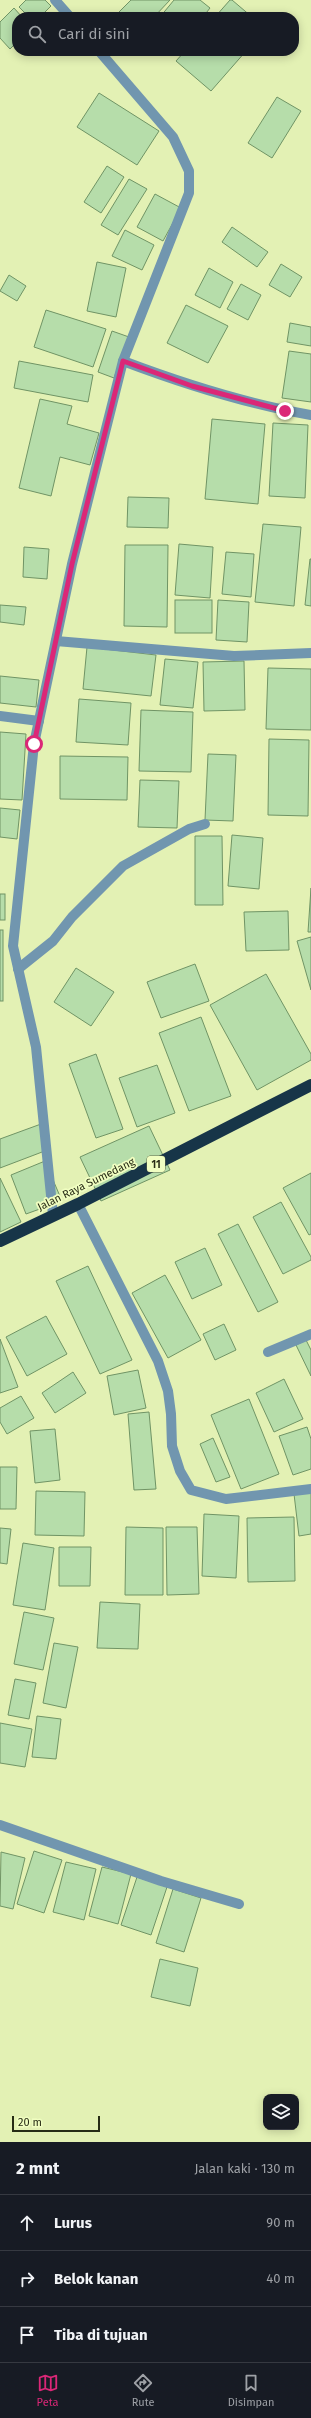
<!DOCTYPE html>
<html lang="id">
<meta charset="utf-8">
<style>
:root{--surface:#171b24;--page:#242831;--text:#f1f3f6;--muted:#9ea1a6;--line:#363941;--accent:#db2777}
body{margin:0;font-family:"Fira Sans",sans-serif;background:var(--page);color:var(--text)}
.controls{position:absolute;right:12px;bottom:12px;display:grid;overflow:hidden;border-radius:8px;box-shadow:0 2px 10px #0003}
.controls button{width:36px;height:36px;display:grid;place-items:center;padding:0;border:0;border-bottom:1px solid var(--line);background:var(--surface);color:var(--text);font:20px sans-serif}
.scale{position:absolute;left:12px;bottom:10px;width:88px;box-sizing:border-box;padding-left:4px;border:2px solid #272c15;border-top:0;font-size:11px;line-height:14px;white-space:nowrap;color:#272c15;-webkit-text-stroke:3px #f0fec1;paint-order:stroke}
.stop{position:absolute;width:12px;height:12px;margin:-9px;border:3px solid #db2777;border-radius:50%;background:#fff}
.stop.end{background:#db2777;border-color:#fff;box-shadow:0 1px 4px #0008}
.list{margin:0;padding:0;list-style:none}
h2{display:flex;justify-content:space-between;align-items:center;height:52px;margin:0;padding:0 16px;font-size:17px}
h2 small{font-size:13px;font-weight:400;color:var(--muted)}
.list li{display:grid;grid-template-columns:26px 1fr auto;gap:12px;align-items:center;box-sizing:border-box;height:56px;padding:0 16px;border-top:1px solid var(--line)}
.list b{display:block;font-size:15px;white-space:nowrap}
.list em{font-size:13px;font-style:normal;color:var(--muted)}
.icon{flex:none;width:22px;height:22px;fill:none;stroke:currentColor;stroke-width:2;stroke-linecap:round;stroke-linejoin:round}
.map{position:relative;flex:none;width:311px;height:2142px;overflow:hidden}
.search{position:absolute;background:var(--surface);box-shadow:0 2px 10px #0003;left:12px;right:12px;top:12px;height:44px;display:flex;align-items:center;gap:10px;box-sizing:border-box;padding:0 14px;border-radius:16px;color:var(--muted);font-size:15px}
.sheet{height:220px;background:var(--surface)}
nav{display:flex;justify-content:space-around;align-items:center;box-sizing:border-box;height:56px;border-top:1px solid var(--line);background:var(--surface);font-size:11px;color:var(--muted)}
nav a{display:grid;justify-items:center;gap:2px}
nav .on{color:var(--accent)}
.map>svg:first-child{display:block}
</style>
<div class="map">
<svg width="311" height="2142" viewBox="0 0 311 2142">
<rect width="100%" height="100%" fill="#e3f1b4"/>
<g fill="#b6ddaa" stroke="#709465">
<polygon points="26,0 45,0 51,6 40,17 29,17 19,7"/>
<polygon points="131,0 170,0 154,17 125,17 119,12"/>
<polygon points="174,0 200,0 210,8 203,17 160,17"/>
<polygon points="230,0 232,0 252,17 215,17"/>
<polygon points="14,8 22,17 17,17 17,42 10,49 0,38 0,22"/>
<polygon points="185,51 246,51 211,91 176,61"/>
<polygon points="99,93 159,131 137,165 77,127"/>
<polygon points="277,97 301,111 272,158 248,143"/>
<polygon points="107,166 124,177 101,213 84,202"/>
<polygon points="129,179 147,189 118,235 101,225"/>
<polygon points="155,194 181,208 163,241 137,227"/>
<polygon points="232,227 268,252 257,267 222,242"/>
<polygon points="125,230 154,245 142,270 112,256"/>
<polygon points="97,262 126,268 116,317 87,311"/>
<polygon points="281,264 302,277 290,297 269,285"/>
<polygon points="209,268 233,282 220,308 195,295"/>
<polygon points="9,275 26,286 17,301 0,291"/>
<polygon points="241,284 261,295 248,320 227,309"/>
<polygon points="186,305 228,326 208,363 167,343"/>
<polygon points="46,310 106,329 93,367 34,347"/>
<polygon points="290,323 311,327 311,346 287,342"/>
<polygon points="112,331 129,337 114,378 98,372"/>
<polygon points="289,351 311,354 311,402 282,398"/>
<polygon points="19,361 93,375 88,402 14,388"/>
<polygon points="40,399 72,406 67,424 99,433 90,465 60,457 51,496 19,488"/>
<polygon points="212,419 265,424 258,504 205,499"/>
<polygon points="273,423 308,425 305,498 269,496"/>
<polygon points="128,497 169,498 168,528 127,527"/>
<polygon points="263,524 301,527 294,606 255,602"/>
<polygon points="179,544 213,547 210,598 175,595"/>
<polygon points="125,545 168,545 167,627 124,626"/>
<polygon points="24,547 49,549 47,579 23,577"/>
<polygon points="226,552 254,554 251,597 222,594"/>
<polygon points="310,559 311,559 311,606 305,605"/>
<rect x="175" y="600" width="37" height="33"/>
<polygon points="218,600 249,602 247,642 216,640"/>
<polygon points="0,605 26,607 24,625 0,622"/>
<polygon points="87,647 156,655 151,696 83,689"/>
<polygon points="165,659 198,662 193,708 160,705"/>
<polygon points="244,661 245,710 204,711 203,662"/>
<polygon points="268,668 311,669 311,730 266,729"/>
<polygon points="0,676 39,680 36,707 0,703"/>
<polygon points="79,699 131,703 128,745 76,742"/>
<polygon points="141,710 193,712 191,772 139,771"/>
<polygon points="0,732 26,734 22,800 0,799"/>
<polygon points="269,739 309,740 308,816 268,815"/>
<polygon points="208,754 236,755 233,821 205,820"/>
<polygon points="60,756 128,757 127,800 60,799"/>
<polygon points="140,780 179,781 177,828 138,827"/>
<polygon points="0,808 20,810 17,839 0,837"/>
<polygon points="232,835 263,838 259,889 228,886"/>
<polygon points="195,836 222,836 223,905 195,905"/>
<polygon points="311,888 311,932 308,932"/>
<rect x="0" y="894" width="5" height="26"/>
<polygon points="288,911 289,950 246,951 244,912"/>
<rect x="0" y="930" width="3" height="71"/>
<polygon points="311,937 311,990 297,941"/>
<polygon points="195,964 209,1001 161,1018 147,982"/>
<polygon points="76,968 114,992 91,1026 54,1002"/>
<polygon points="266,974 311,1054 311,1060 257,1090 210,1005"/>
<polygon points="201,1017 231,1096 189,1111 159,1033"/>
<polygon points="96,1054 123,1129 96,1138 69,1064"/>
<polygon points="157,1065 175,1113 137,1127 119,1078"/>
<polygon points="41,1124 50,1149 0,1168 0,1139"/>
<polygon points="149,1126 170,1170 101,1201 80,1157"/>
<polygon points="45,1161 62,1201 26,1214 11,1175"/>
<polygon points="311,1173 311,1234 309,1235 283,1188"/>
<polygon points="0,1178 21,1222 0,1232"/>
<polygon points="281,1202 311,1257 311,1260 283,1274 253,1217"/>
<polygon points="238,1224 278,1302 258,1312 218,1234"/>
<polygon points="205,1248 222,1285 192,1299 175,1262"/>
<polygon points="88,1266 132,1360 100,1374 56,1281"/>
<polygon points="165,1275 201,1340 168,1358 132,1293"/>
<polygon points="46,1316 67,1354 27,1376 6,1337"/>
<polygon points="224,1324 236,1350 215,1360 203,1334"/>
<polygon points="0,1339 18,1387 0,1393"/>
<polygon points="306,1340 311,1350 311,1376 296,1345"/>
<polygon points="138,1370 146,1408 114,1415 107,1376"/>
<polygon points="73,1372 86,1393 55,1413 42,1393"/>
<polygon points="284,1379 303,1419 274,1432 256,1393"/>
<polygon points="21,1396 34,1418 7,1434 0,1422 0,1408"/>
<polygon points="249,1399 279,1474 241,1489 211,1415"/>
<polygon points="149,1412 156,1489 134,1490 128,1414"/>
<polygon points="307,1427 311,1439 311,1469 293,1475 279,1436"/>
<polygon points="55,1429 60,1480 35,1483 30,1431"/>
<polygon points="213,1438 230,1477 216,1482 200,1444"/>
<polygon points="0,1467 17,1467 16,1509 0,1509"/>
<polygon points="36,1491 85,1492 84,1536 35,1535"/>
<polygon points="311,1491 311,1534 299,1536 294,1494"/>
<polygon points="204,1514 239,1516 236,1578 202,1576"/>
<polygon points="294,1517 295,1581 248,1582 247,1518"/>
<polygon points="126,1527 163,1528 163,1595 125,1595"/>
<polygon points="166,1527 197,1527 199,1594 167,1595"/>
<polygon points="0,1528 11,1529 7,1564 0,1563"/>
<polygon points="23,1543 54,1548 45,1610 13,1605"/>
<polygon points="59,1547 91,1547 90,1586 59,1586"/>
<polygon points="100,1602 140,1604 138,1649 97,1648"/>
<polygon points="24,1612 54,1618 43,1670 14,1664"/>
<polygon points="54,1643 78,1647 66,1708 43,1703"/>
<polygon points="15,1679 36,1683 29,1719 8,1715"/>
<polygon points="37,1716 61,1719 56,1759 32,1757"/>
<polygon points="0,1723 32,1729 25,1767 0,1763"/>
<polygon points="34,1851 62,1860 44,1913 17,1904"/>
<polygon points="1,1852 25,1858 13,1909 0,1906"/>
<polygon points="66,1862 96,1869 84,1920 53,1912"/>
<polygon points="102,1867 131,1874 118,1924 89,1916"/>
<polygon points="137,1877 167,1887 151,1935 121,1925"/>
<polygon points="173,1889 201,1898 184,1952 156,1943"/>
<polygon points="160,1959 198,1968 190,2006 151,1997"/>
</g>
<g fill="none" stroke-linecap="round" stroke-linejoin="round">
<g stroke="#7196af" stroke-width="10">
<polyline points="55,0 70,17"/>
<path d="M123,361c61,23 123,43 188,54"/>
<polyline points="56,641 234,656 311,653"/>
<polyline points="0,716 39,721"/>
<polyline points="18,969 53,941 72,917 123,866 189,829 205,824"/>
<polyline points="78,1204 158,1361 168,1391 171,1414 172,1446 180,1471 191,1490 226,1499 311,1489"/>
<polyline points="53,1215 36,1047 13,946 34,744 72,564 123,361 189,193 189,171 173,137 99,51"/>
<polyline points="268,1352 311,1334"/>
<polyline points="0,1825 161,1881 239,1904"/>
</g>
<polyline stroke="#173548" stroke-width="12" points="0,1241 78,1204 311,1085"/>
</g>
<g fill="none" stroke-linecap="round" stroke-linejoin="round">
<polyline stroke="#db2777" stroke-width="5" points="34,744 72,564 123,361 192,386 285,411"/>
</g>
<g text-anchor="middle" stroke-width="3.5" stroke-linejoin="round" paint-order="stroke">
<rect fill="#f0fec1" stroke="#636b49" stroke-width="1" x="147" y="1156" width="18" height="16" rx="3"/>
<g font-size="10" font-weight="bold" fill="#272c15">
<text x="156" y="1168">11</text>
</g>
<g font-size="11" fill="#272c15" stroke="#f0fec1">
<text transform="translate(86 1184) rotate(-26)" y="4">Jalan Raya Sumedang</text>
</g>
</g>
</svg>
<div class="controls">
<button><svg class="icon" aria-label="layers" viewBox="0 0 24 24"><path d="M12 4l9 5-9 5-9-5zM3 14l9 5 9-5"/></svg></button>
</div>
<div class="scale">20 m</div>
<div class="stop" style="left:34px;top:744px"></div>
<div class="stop end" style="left:285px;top:411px"></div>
<div class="search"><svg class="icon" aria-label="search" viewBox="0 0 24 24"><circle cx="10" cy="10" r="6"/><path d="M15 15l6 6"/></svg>Cari di sini</div>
</div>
<section class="sheet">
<h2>2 mnt<small>Jalan kaki · 130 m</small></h2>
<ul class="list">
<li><svg class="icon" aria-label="ahead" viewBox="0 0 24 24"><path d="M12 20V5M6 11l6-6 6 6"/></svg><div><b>Lurus</b></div><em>90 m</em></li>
<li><svg class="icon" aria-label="right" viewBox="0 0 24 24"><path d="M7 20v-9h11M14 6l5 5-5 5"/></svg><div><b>Belok kanan</b></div><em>40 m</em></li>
<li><svg class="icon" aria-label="arrive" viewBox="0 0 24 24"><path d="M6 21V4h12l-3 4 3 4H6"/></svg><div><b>Tiba di tujuan</b></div></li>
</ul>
</section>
<nav>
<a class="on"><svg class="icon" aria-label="map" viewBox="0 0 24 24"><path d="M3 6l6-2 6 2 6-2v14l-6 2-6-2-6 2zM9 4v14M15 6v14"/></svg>Peta</a>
<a><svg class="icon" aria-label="directions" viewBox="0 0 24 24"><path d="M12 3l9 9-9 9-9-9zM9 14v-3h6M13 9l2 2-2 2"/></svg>Rute</a>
<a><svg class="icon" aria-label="saved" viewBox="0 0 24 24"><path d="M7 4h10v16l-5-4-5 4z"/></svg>Disimpan</a>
</nav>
